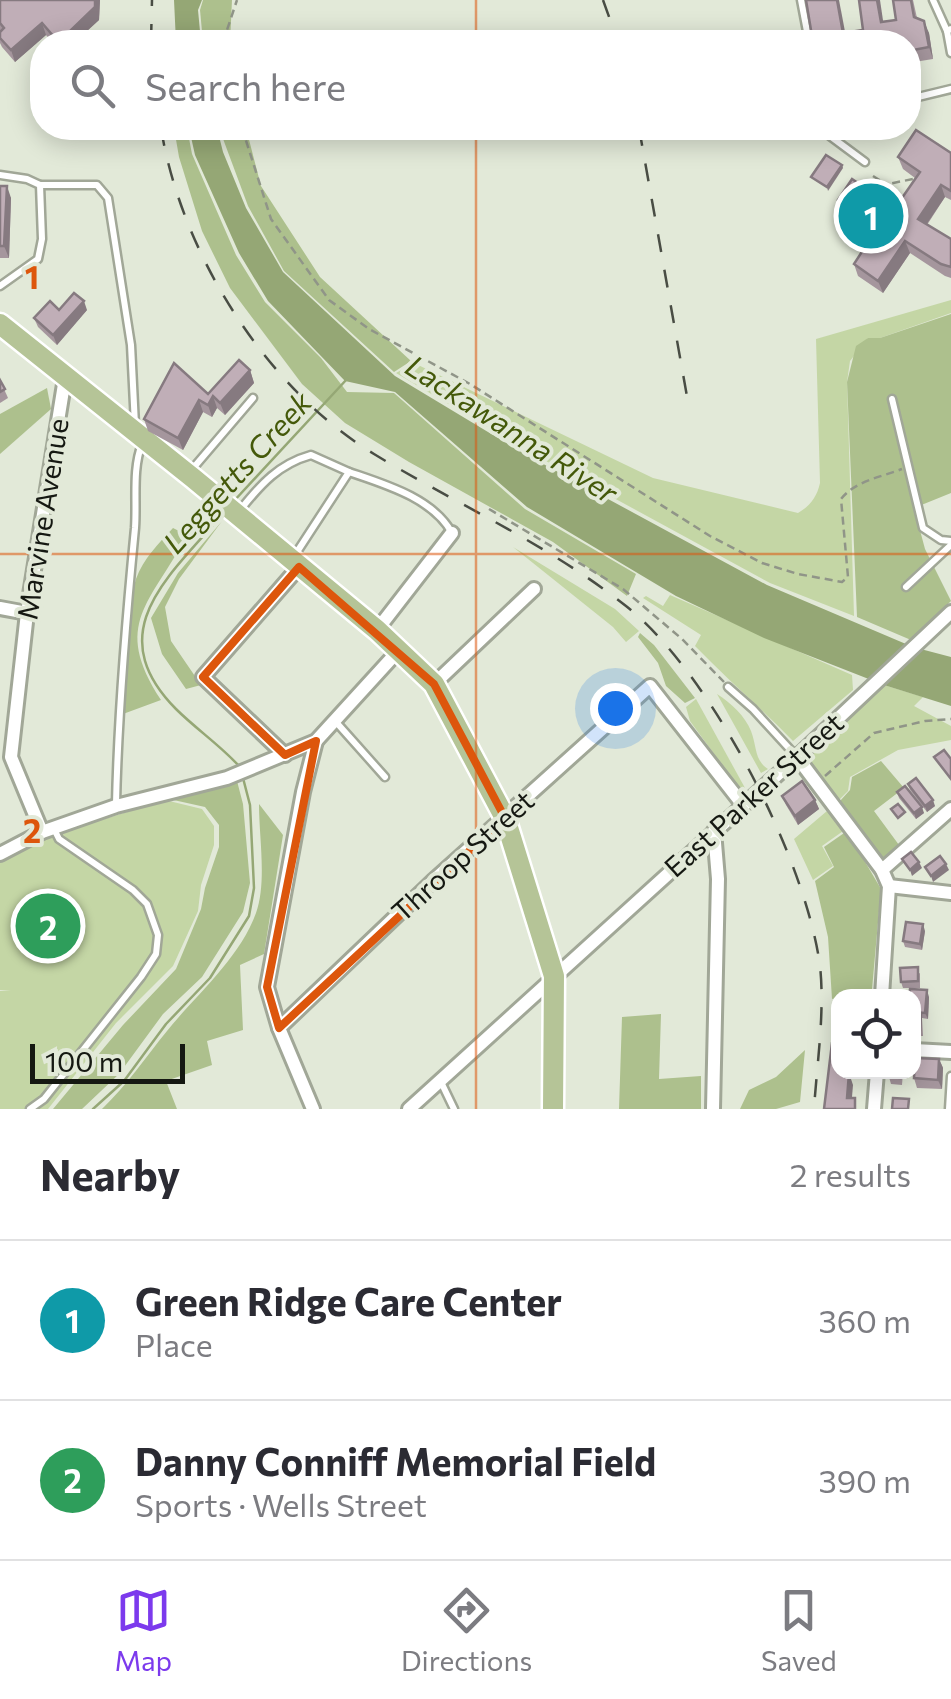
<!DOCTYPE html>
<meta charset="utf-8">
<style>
:root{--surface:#fff;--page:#f2f2f3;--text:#2b2b33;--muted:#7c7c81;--line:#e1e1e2;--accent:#7c3aed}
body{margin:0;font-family:Commissioner,sans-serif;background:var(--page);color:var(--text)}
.controls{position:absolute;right:30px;bottom:30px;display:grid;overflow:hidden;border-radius:20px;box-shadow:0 5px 25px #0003}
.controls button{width:90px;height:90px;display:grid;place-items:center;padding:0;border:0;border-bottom:2px solid var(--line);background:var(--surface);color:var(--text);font:50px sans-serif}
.scale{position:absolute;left:30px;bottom:25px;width:155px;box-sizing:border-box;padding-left:10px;border:5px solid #151812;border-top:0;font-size:28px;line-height:35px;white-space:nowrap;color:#151812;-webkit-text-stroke:8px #e2e9d8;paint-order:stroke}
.you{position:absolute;left:615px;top:708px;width:35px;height:35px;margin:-25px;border:8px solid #fff;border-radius:50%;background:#1a73e8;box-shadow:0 0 0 15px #1a73e833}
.badge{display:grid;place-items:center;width:65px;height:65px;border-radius:50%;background:var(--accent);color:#fff;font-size:32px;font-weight:700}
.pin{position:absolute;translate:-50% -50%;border:5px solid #fff;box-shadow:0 2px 10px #0006}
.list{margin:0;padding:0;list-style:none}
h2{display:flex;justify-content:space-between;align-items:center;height:130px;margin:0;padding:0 40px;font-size:42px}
h2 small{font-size:32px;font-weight:400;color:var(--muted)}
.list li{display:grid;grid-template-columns:65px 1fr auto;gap:30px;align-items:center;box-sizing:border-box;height:160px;padding:0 40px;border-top:2px solid var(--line)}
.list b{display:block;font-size:38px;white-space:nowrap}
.list p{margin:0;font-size:32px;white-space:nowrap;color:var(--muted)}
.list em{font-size:32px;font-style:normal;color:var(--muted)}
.icon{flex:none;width:55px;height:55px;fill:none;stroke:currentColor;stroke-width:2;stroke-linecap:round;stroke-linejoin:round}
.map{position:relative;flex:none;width:951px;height:1109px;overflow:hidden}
.search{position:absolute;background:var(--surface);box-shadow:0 5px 25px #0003;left:30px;right:30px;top:30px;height:110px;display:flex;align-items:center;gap:25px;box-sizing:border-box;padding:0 35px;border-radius:40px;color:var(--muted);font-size:38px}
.sheet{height:450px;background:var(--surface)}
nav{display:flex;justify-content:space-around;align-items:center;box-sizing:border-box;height:140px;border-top:2px solid var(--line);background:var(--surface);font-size:28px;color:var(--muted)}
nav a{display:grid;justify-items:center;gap:5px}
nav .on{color:var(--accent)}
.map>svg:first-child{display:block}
</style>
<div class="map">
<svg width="951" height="1109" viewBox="0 0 951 1109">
<rect width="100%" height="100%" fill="#e2e9d8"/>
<g fill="#c4d6a5">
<path d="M951,300v13l-71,25h-12l-18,23 -3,21 7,234 -84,-33 -237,-129 -137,-81 18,-10 239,115 145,35c12,-7 19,-16 22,-30l-4,-144z"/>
<polygon points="513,547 615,609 639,631 626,642 613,627"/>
<path d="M670,595l182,80 1,15 -60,51c-32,-33 -66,-62 -98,-95l6,-11 -58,-37 3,-2 17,10z"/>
<polygon points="884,685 923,697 914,706 951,726 951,740 898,750 850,777 848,791 831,808 846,829 822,846 833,866 813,880 794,839 827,811 798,773 811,763 807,757"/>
<path d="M717,694c14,9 28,22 34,37 6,15 3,29 17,38l-7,4z"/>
<polygon points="696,699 745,788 741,791 690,721 686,707"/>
<polygon points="165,800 202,809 214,826 214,845 201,885 198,911 173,966 116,1023 48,1109 0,1109 0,991 11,991 0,990 0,857 41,839"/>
</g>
<g fill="#adc08d">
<polygon points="203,0 232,0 230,42 203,42 200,10"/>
<polygon points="174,128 187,128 192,154 236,255 265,302 321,358 347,392 394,393 525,509 636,574 627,596 553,542 409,462 345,423 302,384 230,288 202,231 179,157"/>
<polygon points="219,128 246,128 261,186 320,277 411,361 394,372 284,271 248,206"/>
<polygon points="951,314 951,493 914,508 925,549 951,601 911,640 857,617 847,382 856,346 868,338 880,338"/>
<polygon points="47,388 51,409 0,454 0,414"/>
<polygon points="222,521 179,579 165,607 171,641 201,685 186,689 162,654 151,618 178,573"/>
<path d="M173,528l14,7c-36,69 -76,88 -26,165l-38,14c2,-43 0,-93 13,-135 7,-20 23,-36 37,-51z"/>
<polygon points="640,633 654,645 695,698 685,703 666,686 658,663 638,637"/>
<polygon points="881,761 904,788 874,811 899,845 883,859 840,801 850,790 852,777"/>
<polygon points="237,781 243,804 250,883 243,912 202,977 163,1014 119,1074 82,1109 53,1109 123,1025 176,969 201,909 205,888 219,847 219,825 205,807 169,799"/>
<path d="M259,804l24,31 -19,119 -24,11 3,65 -36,11 5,24 -46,16 11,28h-75c25,-24 43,-51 65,-78 28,-35 73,-73 89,-118 11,-31 3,-75 3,-109z"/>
<polygon points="847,831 881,889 872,989 832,999 828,937 815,881 834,867 824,847"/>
<polygon points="661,1014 659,1079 701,1076 701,1109 619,1109 622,1017"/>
<polygon points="805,1050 800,1102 776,1109 740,1109 749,1090 776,1077"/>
</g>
<g fill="#95a775">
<polygon points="174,0 202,0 198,10 201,42 176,42"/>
<polygon points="189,128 217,128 223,152 246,208 283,272 395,376 523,453 767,585 913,647 951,657 951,706 884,685 764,638 676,596 527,507 395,392 345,381 268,301 239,253 195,155"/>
</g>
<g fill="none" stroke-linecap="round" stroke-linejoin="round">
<g stroke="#95a775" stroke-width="2.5">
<polyline points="233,502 347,379"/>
<path d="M222,515c-54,62 -122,117 -46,194 20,20 44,36 63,57"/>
<polyline points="93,1109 124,1081 166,1024 210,978 249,916 254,888 250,805 243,778"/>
</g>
<g stroke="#a1a797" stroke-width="11">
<g id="service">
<polyline points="801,0 809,42"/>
<polyline points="933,0 947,31"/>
<polyline points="951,29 947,31 951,53"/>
<polyline points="918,97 951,89"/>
<polyline points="825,128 826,133 865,162"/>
<polyline points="0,175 27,179 40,185 42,239 38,259 0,286"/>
<polyline points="40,185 97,185 108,198 131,345 135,425"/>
<polyline points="892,399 923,528 941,540 951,541"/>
<polyline points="189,473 253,398"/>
<path d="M241,509c20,-25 38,-45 70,-54l38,17"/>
<path d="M295,555l54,-83c35,12 84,26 103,61"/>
<polyline points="906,587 951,545"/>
<polyline points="728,687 753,709 797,757"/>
<polyline points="336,722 385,777"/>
<path d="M116,804c2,-93 10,-184 19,-276 2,-27 -3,-59 7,-84"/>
<polyline points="441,1082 454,1109"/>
<polyline points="30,1109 44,1099 141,977 156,954 158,935 147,904 133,890 59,839 54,829"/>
<polyline points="949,1109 951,1076"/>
</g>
</g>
<g stroke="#a1a797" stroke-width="18">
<g id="minor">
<polyline points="0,608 27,613"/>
<polyline points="377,630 452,533"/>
<polyline points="434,684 534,589"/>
<polyline points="285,755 203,677 299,567"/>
<polyline points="797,757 882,870 889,886 882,996"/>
<polyline points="42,832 11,757 27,613 65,378"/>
<polyline points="0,854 42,832 116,806 227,778 316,741 399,650"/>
<polyline points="882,870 951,809"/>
<polyline points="889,886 951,893"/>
<polyline points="279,1028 433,881 650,686 743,805"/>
<polyline points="914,1050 951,1052"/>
<polyline points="313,1109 279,1028 267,987 303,792 316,741"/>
<polyline points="409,1109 797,757 951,612"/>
<polyline points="713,1109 718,879 714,831"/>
<polyline points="874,1109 877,1072"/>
</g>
</g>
<g stroke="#fff" stroke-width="25">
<polyline id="primary" points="0,324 193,478 377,630 434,684 505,818 554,976 553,1109"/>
</g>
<g stroke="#909588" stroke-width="2.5" stroke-dasharray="8 5" stroke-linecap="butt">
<polyline points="223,42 237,0"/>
<path d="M242,128l29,91 58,81 40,29 101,55 240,152 52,27 36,11 44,8 6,-5 -7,-78c14,-18 40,-22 61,-30"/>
<polyline points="873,176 884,183"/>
<polyline points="869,192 873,187 913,179"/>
<polyline points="489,509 623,589 682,639 724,682"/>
<polyline points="825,776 874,733 925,721 951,719"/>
</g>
<use href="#service" stroke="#fff" stroke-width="6"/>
<use href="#minor" stroke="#fff" stroke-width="12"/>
<use href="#primary" stroke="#b5c497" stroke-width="20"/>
<g stroke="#494d44" stroke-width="2.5" stroke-dasharray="18 18" stroke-linecap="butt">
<polyline points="603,0 618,42"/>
<polyline points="151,42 152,0"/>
<path d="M161,128c20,124 104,260 213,326 84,51 174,90 252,152 85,67 180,253 194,360 5,46 -3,97 -6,143"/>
<polyline points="639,128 688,402"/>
</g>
</g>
<g fill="#a5969d">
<polygon points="0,0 100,0 99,20 75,42 52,42 46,35 15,62 2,47 0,43"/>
<polygon points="893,0 913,0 917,18 929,33 933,59 908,63 908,42 813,42 896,20"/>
<polygon points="951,153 951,200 945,197 927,225 951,239 951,278 945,276 910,253 883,293 858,276 854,264 874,233 842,212 838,200 895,208 915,178 903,169 898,157"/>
<polygon points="0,186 11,198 9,258 0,258"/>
<polygon points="59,310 87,310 57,345 38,327 34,318"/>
<polygon points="250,370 254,383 225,415 217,408 212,417 203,412 183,450 148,431 144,419 208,394"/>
<polygon points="0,380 8,398 0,403"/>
<polygon points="908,784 935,806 927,812 910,790"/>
<polygon points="897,792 924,813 916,819 899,798"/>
<polygon points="782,796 815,800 819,809 798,825 786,805"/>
<polygon points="925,931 922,950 905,947 903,941"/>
<polygon points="920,973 920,988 903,988 901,982"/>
<polygon points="914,996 929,997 928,1019 922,1018 923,1036 914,1036"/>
<polygon points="939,1059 943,1068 942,1089 917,1088 914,1078"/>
<polygon points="903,1072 902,1085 891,1084 889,1077"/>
</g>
<g fill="#867a80">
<polygon points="95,0 100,0 99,20 75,42 70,42 67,34"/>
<polygon points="837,0 839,0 847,42 843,33"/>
<polygon points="877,0 880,0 885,34 881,22"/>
<polygon points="924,21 929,33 933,59 929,47"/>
<polygon points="42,23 46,35 15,62 11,50"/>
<polygon points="842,165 843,168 828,191 827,187"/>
<polygon points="941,185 945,197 922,231 918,219"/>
<polygon points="7,186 11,198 9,258 4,246"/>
<polygon points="905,241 910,253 883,293 878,281"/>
<polygon points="84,301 87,310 57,345 53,335"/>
<polygon points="250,370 254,383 225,415 220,403"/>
<polygon points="213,396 217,408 212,417 208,405"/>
<polygon points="199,400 203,412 183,450 178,438"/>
<polygon points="815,800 819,809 798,825 795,816"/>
<polygon points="933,800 935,806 927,812 925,806"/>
<polygon points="922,807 924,813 916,819 914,813"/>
<polygon points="919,862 922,868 912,876 910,870"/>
<polygon points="946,864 949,870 933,882 931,876"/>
<polygon points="923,924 925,931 922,950 920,944"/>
<polygon points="927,990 929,997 928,1019 925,1013"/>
<polygon points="939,1059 943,1068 942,1089 938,1080"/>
<polygon points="849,1073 853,1085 851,1109 847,1098"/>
</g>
<g fill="#c0aeb7" stroke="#867a80" stroke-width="2.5">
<polygon points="0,0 95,0 95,7 67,34 55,38 42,23 11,50 0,38 0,32 4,28 0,23"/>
<polygon points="806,0 837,0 843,33 863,30 859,0 877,0 881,22 896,20 893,0 911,0 914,17 924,21 929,47 908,51 908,42 813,42"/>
<polygon points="916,130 951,153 951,191 941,185 918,219 951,239 951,267 941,264 905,241 878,281 854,264 878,227 838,200 852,179 895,208 920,172 898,157"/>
<polygon points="826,155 842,165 827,187 811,177"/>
<polygon points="0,186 7,186 4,246 0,246"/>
<polygon points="74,293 84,301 53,335 34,318 50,301 59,310"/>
<polygon points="239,360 250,370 220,403 213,396 208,405 199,400 178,438 144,419 174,363 208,394"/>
<polygon points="0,380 5,389 0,392"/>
<polygon points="944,750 951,759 951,779 934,757"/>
<polygon points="916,778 933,800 925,806 908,784"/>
<polygon points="802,781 815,800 795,816 782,796"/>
<polygon points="905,786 922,807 914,813 897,792"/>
<polygon points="898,804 905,812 898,818 891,809"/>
<polygon points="911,852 919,862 910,870 902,859"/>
<polygon points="940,856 946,864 931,876 925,867"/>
<polygon points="906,922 923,924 920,944 903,941"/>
<polygon points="918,967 918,981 901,982 900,968"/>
<polygon points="910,989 927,990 925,1013 914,1012 914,996 909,996"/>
<polygon points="914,1015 921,1015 920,1030 914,1030"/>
<polygon points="832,1043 838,1043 838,1072 849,1073 847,1098 855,1098 855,1109 824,1109"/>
<polygon points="915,1058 939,1059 938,1080 914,1078"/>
<polygon points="889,1072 900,1072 900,1078 889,1077"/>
<polygon points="893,1098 909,1099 908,1109 892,1109"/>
</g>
<path fill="none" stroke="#dd560c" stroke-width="8" stroke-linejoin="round" d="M299,567l135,117 71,134 -226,210 -12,-41 49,-246 -31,14 -82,-78z"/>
<path fill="none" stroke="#dd560c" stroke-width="2.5" stroke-opacity="0.55" d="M476,0v42M476,128v981M0,554h951"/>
<g text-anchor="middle" stroke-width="8" stroke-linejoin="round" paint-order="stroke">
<g font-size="28" fill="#151812" stroke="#e2e9d8">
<text transform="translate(43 519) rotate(-81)" y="10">Marvine Avenue</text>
<text transform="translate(754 795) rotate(-42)" y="10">East Parker Street</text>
<text transform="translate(463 856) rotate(-42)" y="10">Throop Street</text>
</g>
<g font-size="30" font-style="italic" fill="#44590a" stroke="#e2e9d8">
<text transform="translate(511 430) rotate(33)" y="10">Lackawanna River</text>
<text transform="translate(238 473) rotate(-48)" y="10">Leggetts Creek</text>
</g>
</g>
<g font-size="32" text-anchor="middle" font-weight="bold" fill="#dd560c" stroke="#e2e9d8" stroke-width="8" stroke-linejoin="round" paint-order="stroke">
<text x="32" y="289">1</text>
<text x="32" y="843">2</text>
</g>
</svg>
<div class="controls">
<button><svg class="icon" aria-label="locate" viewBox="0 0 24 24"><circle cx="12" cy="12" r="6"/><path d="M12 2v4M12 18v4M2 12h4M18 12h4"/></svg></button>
</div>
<div class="scale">100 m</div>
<div class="you"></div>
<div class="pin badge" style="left:871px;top:216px;background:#0f9aa8">1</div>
<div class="pin badge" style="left:48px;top:926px;background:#2e9e5b">2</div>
<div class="search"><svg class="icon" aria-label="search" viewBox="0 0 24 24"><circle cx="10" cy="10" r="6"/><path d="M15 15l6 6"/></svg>Search here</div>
</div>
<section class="sheet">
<h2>Nearby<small>2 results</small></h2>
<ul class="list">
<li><span class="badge" style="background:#0f9aa8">1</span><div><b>Green Ridge Care Center</b><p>Place</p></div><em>360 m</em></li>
<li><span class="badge" style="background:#2e9e5b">2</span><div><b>Danny Conniff Memorial Field</b><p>Sports · Wells Street</p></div><em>390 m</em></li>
</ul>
</section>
<nav>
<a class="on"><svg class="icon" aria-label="map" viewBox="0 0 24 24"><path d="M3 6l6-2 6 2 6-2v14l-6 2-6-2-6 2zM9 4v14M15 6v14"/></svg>Map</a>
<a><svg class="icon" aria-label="directions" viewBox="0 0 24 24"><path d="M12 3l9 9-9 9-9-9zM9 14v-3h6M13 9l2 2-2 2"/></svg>Directions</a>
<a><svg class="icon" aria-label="saved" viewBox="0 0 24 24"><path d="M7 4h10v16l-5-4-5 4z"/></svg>Saved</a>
</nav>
